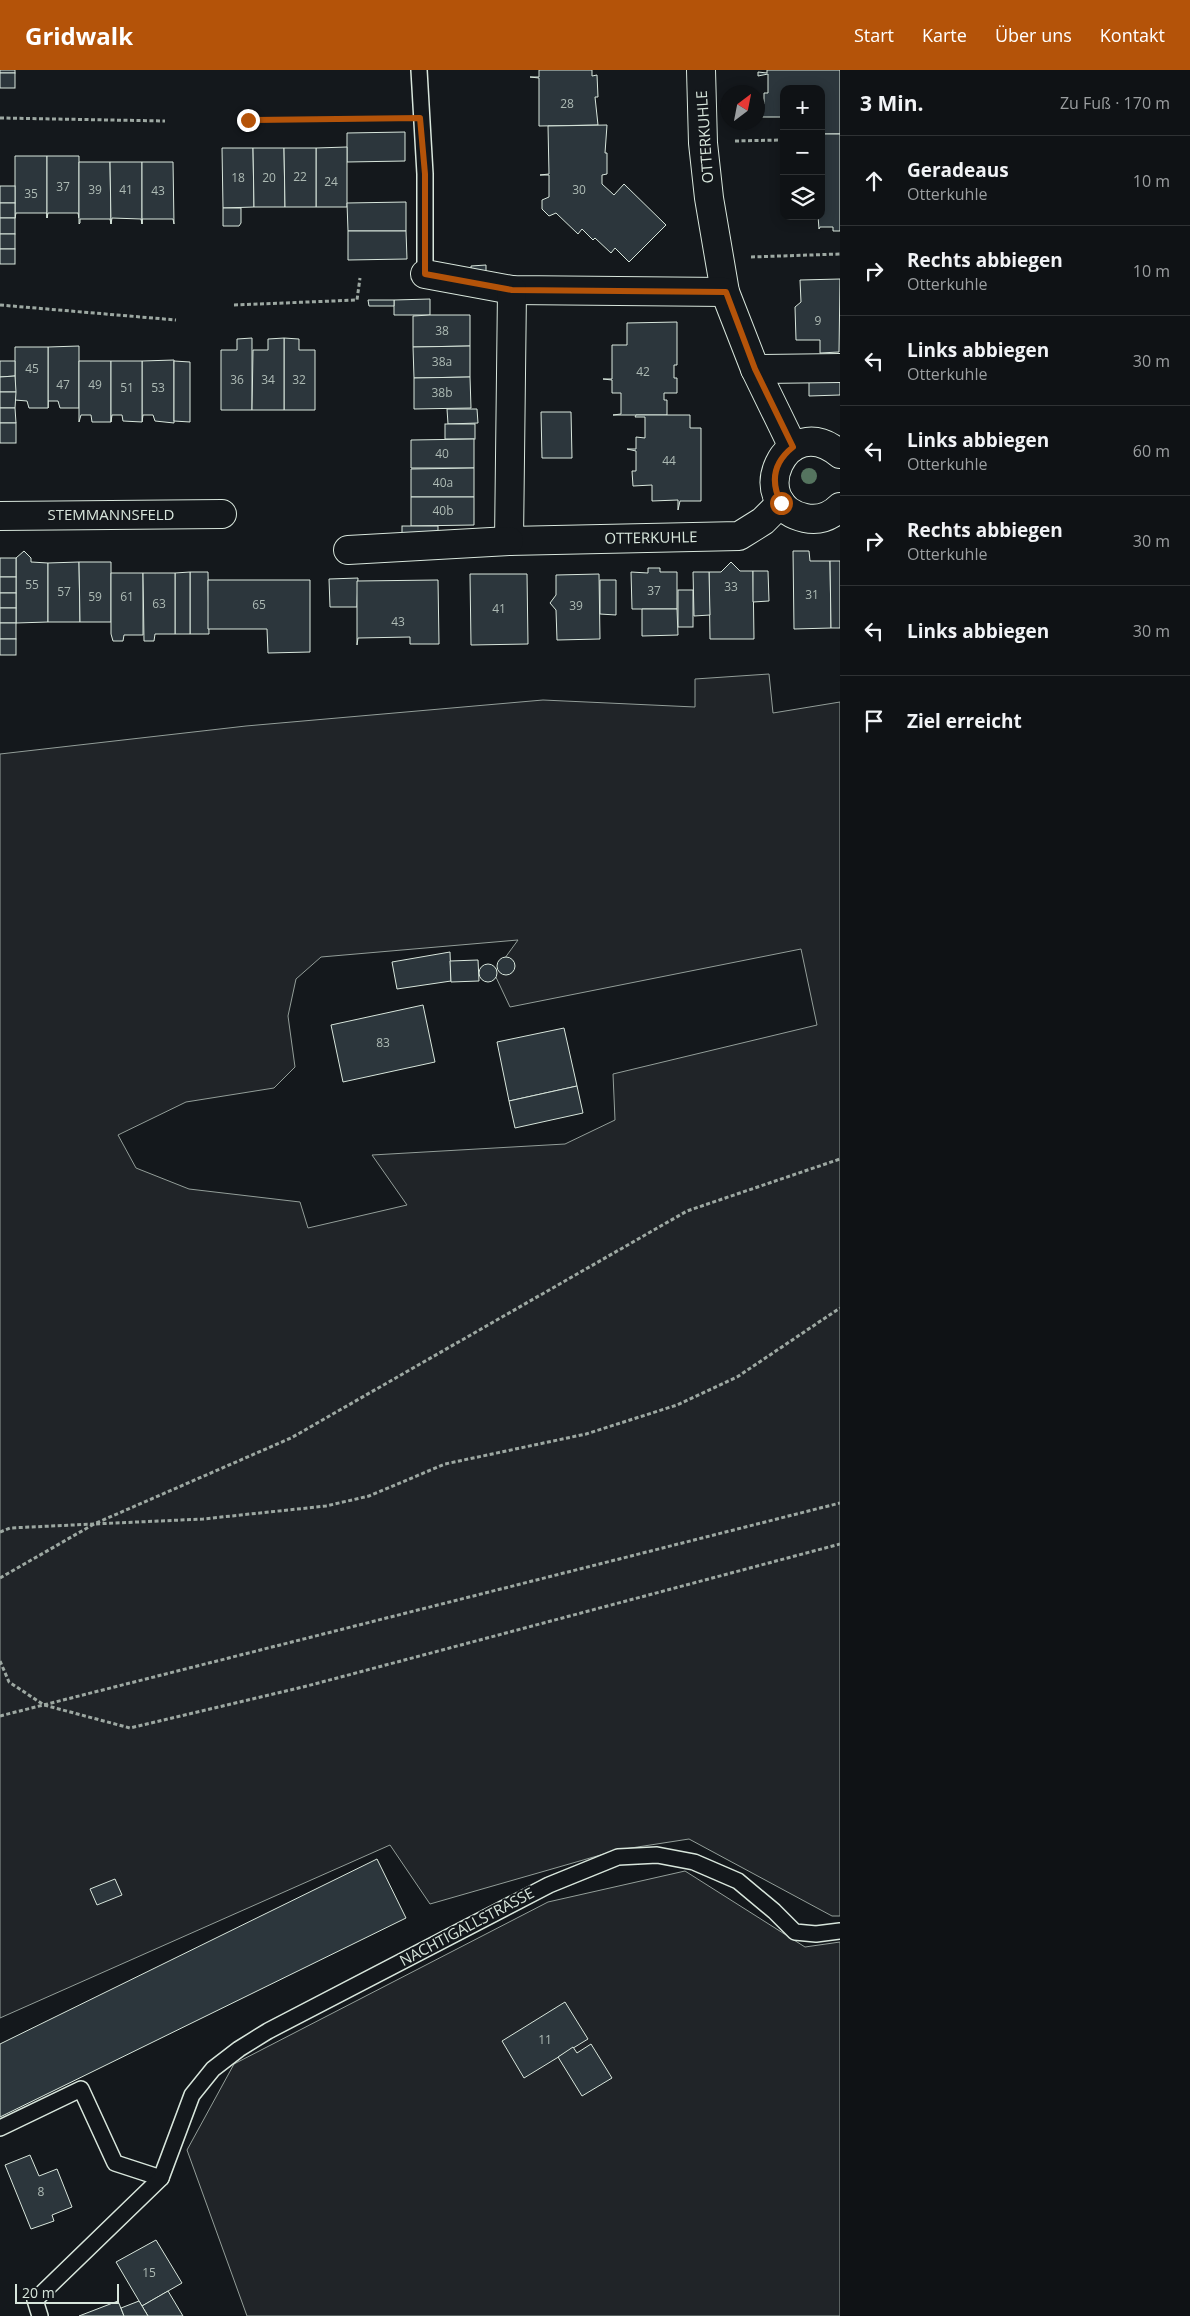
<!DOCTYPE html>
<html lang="de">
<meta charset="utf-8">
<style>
:root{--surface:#0f1215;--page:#181b1e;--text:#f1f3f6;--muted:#9b9ea0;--line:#2f3234;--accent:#b45309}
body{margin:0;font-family:"Open Sans",sans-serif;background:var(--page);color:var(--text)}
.controls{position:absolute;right:15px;top:15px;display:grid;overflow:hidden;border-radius:10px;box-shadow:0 2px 12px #0003}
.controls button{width:45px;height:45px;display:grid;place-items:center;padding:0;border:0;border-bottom:1px solid var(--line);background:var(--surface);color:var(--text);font:25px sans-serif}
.compass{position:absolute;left:720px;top:15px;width:45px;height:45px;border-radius:50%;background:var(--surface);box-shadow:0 2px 12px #0003;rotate:32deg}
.scale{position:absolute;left:15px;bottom:12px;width:104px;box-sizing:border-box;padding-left:5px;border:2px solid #d8e6dc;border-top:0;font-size:14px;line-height:18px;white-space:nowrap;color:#d8e6dc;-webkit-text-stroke:4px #14181c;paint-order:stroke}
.stop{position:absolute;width:15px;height:15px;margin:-11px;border:4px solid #b45309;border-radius:50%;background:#fff}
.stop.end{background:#b45309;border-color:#fff;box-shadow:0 1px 5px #0008}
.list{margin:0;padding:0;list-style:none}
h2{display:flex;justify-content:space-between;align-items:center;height:65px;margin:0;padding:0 20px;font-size:21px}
h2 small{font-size:16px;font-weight:400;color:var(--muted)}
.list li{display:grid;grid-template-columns:32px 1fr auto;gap:15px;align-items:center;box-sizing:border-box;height:90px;padding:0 20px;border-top:1px solid var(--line)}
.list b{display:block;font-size:19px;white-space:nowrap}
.list p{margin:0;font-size:16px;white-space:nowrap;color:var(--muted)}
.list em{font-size:16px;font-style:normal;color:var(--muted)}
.icon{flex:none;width:28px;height:28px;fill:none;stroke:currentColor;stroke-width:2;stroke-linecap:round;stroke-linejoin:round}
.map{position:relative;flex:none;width:840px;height:2246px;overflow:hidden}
header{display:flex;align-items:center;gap:30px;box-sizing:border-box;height:70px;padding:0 25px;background:var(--accent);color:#fff}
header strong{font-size:24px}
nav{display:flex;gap:28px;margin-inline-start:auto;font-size:18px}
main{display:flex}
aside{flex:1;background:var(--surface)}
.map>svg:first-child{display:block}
</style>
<header>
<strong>Gridwalk</strong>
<nav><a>Start</a><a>Karte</a><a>Über uns</a><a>Kontakt</a></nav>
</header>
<main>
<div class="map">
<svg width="840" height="2246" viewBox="0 0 840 2246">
<rect width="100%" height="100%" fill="#14181c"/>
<g fill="#202428" stroke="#939e99" fill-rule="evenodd">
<path d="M769,604l4,39 67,-11v1214h-8l-143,-77 -71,11 -188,54 -40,-59 -390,173v-1264l246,-28 297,-26 152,7v-28zM518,870l-24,33 16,34 291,-58 16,76 -204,49 2,46 -50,24 -193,11 35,50 -99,23 -8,-26 -111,-13 -53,-21 -18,-33 68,-33 88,-14 21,-21 -7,-51 8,-37 25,-22z"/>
<polygon points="685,1801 805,1877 840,1872 840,2246 247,2246 187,2080 234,1994 548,1832"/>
</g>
<g fill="#2c363c" stroke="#d8e6dc">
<rect x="0" y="0" width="15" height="3"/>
<polygon points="539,0 592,0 592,6 597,5 598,27 595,27 598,55 539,56 539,8 530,7 539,7"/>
<polygon points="767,0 840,0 840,64 821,64 821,19 784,19 784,47 758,47 758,35 764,34 764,23 768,23 768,4 758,6 758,2 767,3"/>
<rect x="0" y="3" width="15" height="15"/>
<polygon points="607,55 605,83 607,83 607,104 602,105 602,114 614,125 624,114 666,155 629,192 615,178 611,183 595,168 593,170 582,159 578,164 556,143 549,146 542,139 542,130 549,127 549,105 540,105 549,104 548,56"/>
<polygon points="405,62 405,91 347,92 347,63"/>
<polygon points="821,64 840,64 840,161 833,161 833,157 820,157 819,159 818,146 821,146"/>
<polygon points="347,77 347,137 316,137 316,78"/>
<polygon points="222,78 253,78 254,137 223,138"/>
<polygon points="253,78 284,78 285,137 254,137"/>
<polygon points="284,78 316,78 316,137 285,137"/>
<polygon points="15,86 47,86 47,148 47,143 16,143 15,148"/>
<polygon points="47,86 79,86 79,148 78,143 48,143 47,148"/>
<polygon points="79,92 110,92 111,154 110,149 80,149 80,153 79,154"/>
<polygon points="110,92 142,92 142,154 141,149 112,148 111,154"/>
<polygon points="142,92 173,92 174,154 173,149 142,149 142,154"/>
<rect x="0" y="116" width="15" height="17"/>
<polygon points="406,132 406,161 348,161 347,133"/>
<rect x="0" y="133" width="15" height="15"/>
<polygon points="223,138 241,138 241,153 239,156 223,156"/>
<rect x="0" y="148" width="15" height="16"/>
<polygon points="348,161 406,161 407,189 348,190"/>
<rect x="0" y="164" width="15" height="15"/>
<rect x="0" y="179" width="15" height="15"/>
<polygon points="486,195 486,201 471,202 471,196"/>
<polygon points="840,209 839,282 820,283 820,270 796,270 795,237 801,232 800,210"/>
<polygon points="430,229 430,245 394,245 394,230"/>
<polygon points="368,230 394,230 394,236 369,236"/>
<polygon points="430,245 470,245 470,276 413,277 413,246"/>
<polygon points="677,252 677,295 674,295 674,308 677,308 677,323 664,323 664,330 667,330 667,345 613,345 621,344 621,323 612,323 612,310 603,309 612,309 612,275 627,275 627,253"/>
<polygon points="252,268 252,340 221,340 221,280 237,280 237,269"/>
<polygon points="284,268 299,269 299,280 315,280 315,340 284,340"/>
<polygon points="284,268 284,340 252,340 253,280 268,280 268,269"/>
<polygon points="79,276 79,338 60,338 58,331 48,331 48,338 48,277"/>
<polygon points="470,276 470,307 414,308 413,277"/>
<polygon points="15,277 48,277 48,338 29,338 27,331 15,330"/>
<polygon points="174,290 174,353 155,351 153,345 143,345 142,352 142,291"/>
<polygon points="0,291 15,291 15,306 0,307"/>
<polygon points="79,291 111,291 111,352 92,352 91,345 81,345 79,352"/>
<polygon points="111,291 142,291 142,352 123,351 122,345 112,345 111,352"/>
<polygon points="174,291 190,292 190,352 174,351"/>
<polygon points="15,306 16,322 0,322 0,307"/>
<polygon points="470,307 471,338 414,339 414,308"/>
<polygon points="809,310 840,310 840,325 809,326"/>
<polygon points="0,322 16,322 15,338 0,338"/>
<polygon points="0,338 15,338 16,353 0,353"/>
<polygon points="447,339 477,339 478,353 448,354"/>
<polygon points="541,342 571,342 572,388 542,388"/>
<polygon points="636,345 690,345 690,358 701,358 701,431 680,431 678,440 678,430 652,431 652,415 633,416 632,401 636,401 636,381 627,379 636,379 636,367 645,368 645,347 635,347"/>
<rect x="0" y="353" width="16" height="20"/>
<rect x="445" y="354" width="30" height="15"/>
<polygon points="474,369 474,398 411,398 411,370"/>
<polygon points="474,398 474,427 411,427 411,399"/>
<polygon points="411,427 474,427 474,455 411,456"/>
<rect x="402" y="456" width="36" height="15"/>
<polygon points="24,481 31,488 31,492 48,493 48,552 16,553 16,488"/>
<polygon points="793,481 809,481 810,491 830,491 831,558 794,559"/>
<rect x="0" y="488" width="16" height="19"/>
<polygon points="830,491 840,491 840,558 831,558"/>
<polygon points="79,492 80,552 48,552 48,493"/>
<polygon points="79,492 111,492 111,552 80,552"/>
<polygon points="731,492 740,501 753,501 754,569 710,569 709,502 721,502"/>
<polygon points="648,498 660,498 660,502 677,502 677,539 632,539 631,502 648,503"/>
<polygon points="753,501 768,501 769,531 753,532"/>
<polygon points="190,502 208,502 209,564 190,564"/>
<polygon points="190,502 190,564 175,564 175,503"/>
<polygon points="693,502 709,502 710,545 694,546"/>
<polygon points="111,503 143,503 143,565 124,565 123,571 113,571 111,564"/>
<polygon points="143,503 175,503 175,564 155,564 154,571 144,571"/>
<polygon points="470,504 527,504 528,574 471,575"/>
<polygon points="599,504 600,569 557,570 556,540 550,533 556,525 556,505"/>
<rect x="0" y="507" width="16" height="16"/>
<polygon points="358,508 357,537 330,537 329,509"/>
<polygon points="208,510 310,510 310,582 268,583 267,559 208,559"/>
<polygon points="438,510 439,574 410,574 410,567 358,568 357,575 357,511"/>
<polygon points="600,510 616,510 616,545 600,544"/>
<rect x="678" y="520" width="15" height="37"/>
<rect x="0" y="523" width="16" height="15"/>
<rect x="0" y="538" width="16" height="15"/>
<polygon points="642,539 677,539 678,565 642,566"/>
<rect x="0" y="553" width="16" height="16"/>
<rect x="0" y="569" width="16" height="16"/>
<polygon points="450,882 451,911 397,919 392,892"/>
<circle cx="506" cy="896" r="9"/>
<polygon points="478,890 479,911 451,912 450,891"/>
<circle cx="488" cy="903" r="9"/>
<polygon points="423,935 435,992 343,1012 331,955"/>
<polygon points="564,958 577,1016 509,1031 497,972"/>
<polygon points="577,1016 583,1043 515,1058 509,1031"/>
<polygon points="377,1789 406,1848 0,2047 0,1974"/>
<polygon points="115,1809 122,1825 97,1835 90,1819"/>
<polygon points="565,1932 588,1969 524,2008 502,1971"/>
<polygon points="591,1974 612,2008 582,2026 558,1987 573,1977 577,1983"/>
<polygon points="30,2085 39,2106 57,2099 72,2137 52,2145 54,2151 31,2159 5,2095"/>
<polygon points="156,2170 182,2213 142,2236 116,2192"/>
<polygon points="168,2221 183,2246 148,2246 142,2236"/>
<polygon points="118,2231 124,2246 79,2246"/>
<polygon points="139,2231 148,2246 124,2246 121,2238"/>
</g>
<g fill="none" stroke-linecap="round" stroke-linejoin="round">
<g stroke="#d8e6dc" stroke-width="18">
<g id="service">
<polyline points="419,0 425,104 425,204"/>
<polyline points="0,2058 81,2019 115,2093 161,2108"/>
<polyline points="40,2246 35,2230 161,2108 192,2025 213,1999 239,1979 268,1961 549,1815 618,1787 657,1785 694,1792 738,1811 774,1841 795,1862 816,1864 840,1861"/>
</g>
</g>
<g stroke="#d8e6dc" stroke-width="30">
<g id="minor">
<polyline points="701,0 703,73 709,128 725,222 755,299 793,377"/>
<polyline points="425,204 512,220 725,222"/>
<polyline points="512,220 509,471 739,466 763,451 781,433"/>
<polyline points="755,299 840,298"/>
<path d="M840,384c-55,-46 -96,51 -35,64 14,3 25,-1 35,-11"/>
<polyline points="0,446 222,444"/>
<polyline points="348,480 509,471"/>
</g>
</g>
<g stroke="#9da8a2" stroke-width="3" stroke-dasharray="4 2.5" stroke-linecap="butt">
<polyline points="0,48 165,51"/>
<polyline points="248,50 398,49"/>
<polyline points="735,71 780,70"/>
<polyline points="751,187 840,184"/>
<polyline points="0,235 176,250"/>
<polyline points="234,235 357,230 360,208"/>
<polyline points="0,1462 10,1458 94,1454 291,1368 687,1141 840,1089"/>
<polyline points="0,1508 94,1454 203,1449 326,1436 369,1426 445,1394 586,1364 677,1335 737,1307 840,1238"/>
<polyline points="0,1591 9,1612 44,1635 130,1658 307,1616 840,1474"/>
<polyline points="0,1646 840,1433"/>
</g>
<use href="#service" stroke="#14181c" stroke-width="15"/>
<use href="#minor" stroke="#14181c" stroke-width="28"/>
</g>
<circle fill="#55745f" cx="809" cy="406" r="8"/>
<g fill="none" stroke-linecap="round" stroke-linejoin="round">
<path stroke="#b45309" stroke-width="6" d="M248,50l172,-2 5,56v100l87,16 214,2 29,77 38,78c-19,15 -23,34 -12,56"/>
</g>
<g text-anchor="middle" stroke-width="4" stroke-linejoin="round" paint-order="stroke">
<g font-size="12" fill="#adbab4">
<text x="567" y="38">28</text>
<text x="300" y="111">22</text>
<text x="238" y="112">18</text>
<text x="269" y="112">20</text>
<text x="331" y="116">24</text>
<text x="63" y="121">37</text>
<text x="95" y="124">39</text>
<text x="126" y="124">41</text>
<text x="579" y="124">30</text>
<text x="158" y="125">43</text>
<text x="31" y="128">35</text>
<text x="818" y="255">9</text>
<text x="442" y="265">38</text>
<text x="442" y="296">38a</text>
<text x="32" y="303">45</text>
<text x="643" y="306">42</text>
<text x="237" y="314">36</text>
<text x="268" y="314">34</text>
<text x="299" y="314">32</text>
<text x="63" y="319">47</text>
<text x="95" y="319">49</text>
<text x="127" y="322">51</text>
<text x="158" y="322">53</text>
<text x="442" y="327">38b</text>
<text x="442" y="388">40</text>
<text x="669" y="395">44</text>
<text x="443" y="417">40a</text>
<text x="443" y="445">40b</text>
<text x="32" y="519">55</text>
<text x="731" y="521">33</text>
<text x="654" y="525">37</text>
<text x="64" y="526">57</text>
<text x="812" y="529">31</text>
<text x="95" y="531">59</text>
<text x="127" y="531">61</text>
<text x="159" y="538">63</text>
<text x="259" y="539">65</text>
<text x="576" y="540">39</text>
<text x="499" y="543">41</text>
<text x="398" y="556">43</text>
<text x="383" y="977">83</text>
<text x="545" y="1974">11</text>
<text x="41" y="2126">8</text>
<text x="149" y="2207">15</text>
</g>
<g font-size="15" fill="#d8e6dc" stroke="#14181c">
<text transform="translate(705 67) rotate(-94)" y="5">OTTERKUHLE</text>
<text x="111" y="450">STEMMANNSFELD</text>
<text transform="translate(651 468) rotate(-1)" y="5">OTTERKUHLE</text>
<text transform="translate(467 1857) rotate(-28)" y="5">NACHTIGALLSTRASSE</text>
</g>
</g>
</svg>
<div class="controls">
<button>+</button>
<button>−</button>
<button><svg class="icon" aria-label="layers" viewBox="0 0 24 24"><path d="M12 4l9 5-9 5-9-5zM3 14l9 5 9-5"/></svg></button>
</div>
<svg class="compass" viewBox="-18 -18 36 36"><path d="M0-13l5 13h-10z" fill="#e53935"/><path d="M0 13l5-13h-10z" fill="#9b9ea0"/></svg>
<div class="scale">20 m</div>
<div class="stop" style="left:781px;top:433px"></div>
<div class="stop end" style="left:248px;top:50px"></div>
</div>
<aside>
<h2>3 Min.<small>Zu Fuß · 170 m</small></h2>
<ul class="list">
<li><svg class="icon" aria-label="ahead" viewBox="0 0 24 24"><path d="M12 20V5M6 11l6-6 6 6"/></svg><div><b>Geradeaus</b><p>Otterkuhle</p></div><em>10 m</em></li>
<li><svg class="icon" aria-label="right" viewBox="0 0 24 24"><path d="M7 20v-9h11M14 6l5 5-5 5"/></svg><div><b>Rechts abbiegen</b><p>Otterkuhle</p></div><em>10 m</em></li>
<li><svg class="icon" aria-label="left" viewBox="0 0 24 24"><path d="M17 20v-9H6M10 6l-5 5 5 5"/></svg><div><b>Links abbiegen</b><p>Otterkuhle</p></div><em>30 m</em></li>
<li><svg class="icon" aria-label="left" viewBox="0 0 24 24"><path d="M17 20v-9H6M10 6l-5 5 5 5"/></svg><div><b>Links abbiegen</b><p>Otterkuhle</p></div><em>60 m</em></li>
<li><svg class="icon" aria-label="right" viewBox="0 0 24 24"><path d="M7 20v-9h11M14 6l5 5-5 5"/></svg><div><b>Rechts abbiegen</b><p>Otterkuhle</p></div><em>30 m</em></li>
<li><svg class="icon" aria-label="left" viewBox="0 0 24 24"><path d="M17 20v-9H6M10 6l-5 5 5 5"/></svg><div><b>Links abbiegen</b></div><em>30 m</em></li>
<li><svg class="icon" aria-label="arrive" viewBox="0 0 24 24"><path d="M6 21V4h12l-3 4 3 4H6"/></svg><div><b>Ziel erreicht</b></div></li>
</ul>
</aside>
</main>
